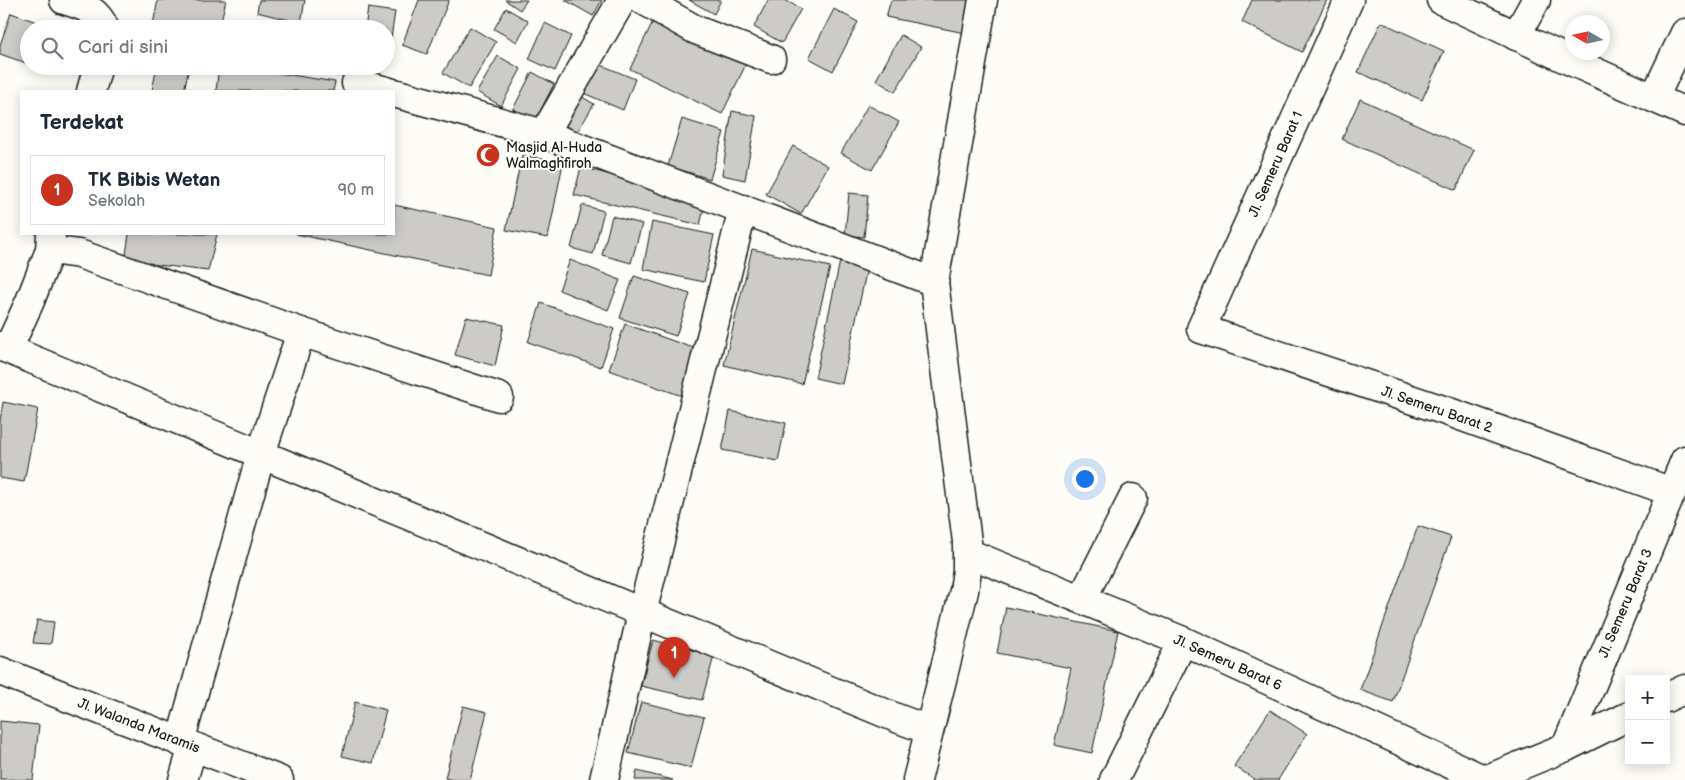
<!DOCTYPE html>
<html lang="id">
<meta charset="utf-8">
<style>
:root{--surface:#fff;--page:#f2f2f3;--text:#1f2937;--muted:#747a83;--line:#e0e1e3;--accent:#c8321e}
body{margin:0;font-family:"Balsamiq Sans",sans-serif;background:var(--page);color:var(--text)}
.controls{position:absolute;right:15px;bottom:15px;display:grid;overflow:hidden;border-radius:0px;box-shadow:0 2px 12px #0003}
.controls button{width:45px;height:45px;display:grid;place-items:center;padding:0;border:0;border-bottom:1px solid var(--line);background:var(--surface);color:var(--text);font:25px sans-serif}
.compass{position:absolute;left:1565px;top:15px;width:45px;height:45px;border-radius:50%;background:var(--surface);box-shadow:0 2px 12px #0003;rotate:279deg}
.you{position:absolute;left:1084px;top:478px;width:18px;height:18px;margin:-12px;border:4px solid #fff;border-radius:50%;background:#1a73e8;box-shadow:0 0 0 8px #1a73e833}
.badge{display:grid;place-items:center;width:32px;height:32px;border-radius:50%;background:var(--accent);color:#fff;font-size:16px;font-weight:700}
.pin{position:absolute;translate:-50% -41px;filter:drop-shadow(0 1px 2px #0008)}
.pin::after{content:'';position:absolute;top:26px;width:18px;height:15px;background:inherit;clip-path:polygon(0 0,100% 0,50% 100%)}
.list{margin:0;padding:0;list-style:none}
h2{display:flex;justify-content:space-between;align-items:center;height:65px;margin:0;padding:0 20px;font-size:21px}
h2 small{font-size:16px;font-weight:400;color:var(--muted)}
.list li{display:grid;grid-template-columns:32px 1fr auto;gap:15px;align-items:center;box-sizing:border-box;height:70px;margin:0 10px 10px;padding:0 10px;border:1px solid var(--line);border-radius:0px}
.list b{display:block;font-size:19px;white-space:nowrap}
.list p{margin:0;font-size:16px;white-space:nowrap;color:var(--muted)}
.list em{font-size:16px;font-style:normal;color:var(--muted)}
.icon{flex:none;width:28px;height:28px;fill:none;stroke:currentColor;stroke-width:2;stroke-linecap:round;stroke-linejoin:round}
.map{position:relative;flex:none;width:1685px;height:780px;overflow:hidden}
.search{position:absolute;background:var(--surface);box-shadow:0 2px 12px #0003;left:20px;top:20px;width:375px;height:55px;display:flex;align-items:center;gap:12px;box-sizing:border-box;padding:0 18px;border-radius:28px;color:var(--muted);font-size:19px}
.panel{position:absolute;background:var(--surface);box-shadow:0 2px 12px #0003;left:20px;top:90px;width:375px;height:145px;border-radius:0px}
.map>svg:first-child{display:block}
</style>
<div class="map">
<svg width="1685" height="780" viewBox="0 0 1685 780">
<rect width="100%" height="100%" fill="#fdfcf7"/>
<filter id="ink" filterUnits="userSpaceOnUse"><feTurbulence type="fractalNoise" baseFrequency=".02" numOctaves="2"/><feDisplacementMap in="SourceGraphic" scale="10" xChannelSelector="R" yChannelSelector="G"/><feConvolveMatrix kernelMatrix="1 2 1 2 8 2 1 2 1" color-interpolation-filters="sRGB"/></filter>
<g filter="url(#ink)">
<g fill="#cccbc8" stroke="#1c1c1c">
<polygon points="158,0 226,0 219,29 152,29"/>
<polygon points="259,0 305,0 301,23 257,12"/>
<polygon points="419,0 449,0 427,54 402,45"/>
<polygon points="505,0 527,0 520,10"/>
<polygon points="565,0 602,0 593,16"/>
<polygon points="689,0 721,0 714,14"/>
<polygon points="768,0 785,0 801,9 782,43 754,27"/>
<polygon points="891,0 977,0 970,34 886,17"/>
<polygon points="1252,0 1327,0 1302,52 1242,22"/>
<polygon points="368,8 395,12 388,57 386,57 386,29 365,29"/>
<polygon points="506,8 528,21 517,42 494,29"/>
<polygon points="834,9 858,22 833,71 809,58"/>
<polygon points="11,13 57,29 29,29 29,64 0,54 0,45"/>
<polygon points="655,17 747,62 722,114 630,69"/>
<polygon points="1381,22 1444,51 1422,100 1358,72"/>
<polygon points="545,23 571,36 555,71 529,59"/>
<polygon points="470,27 496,42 469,88 443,73"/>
<polygon points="901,35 921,47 895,92 876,80"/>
<polygon points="498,56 521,69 501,106 477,92"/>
<polygon points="594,62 635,79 623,110 581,92"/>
<polygon points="35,66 60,66 57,74"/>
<polygon points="157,66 189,67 184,91 152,91"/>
<polygon points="219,66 235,66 335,82 333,91 216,91"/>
<polygon points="277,66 298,66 298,71"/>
<polygon points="532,72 554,84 535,121 513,109"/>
<polygon points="574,92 594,104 574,138 553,126"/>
<polygon points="1360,99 1474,150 1456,190 1342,139"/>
<polygon points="868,105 899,122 872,170 841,153"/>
<polygon points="732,111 756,116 745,180 722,175"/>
<polygon points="682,119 724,132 710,179 668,166"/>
<polygon points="793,146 828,166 801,214 766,194"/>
<polygon points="522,155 563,163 548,238 506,230"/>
<polygon points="581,167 706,200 700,225 574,195"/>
<polygon points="849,193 868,195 864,237 845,235"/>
<polygon points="394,205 497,227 488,275 296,234 394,234"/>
<polygon points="582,205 604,211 593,254 571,248"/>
<polygon points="612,216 642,224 631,263 602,255"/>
<polygon points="652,222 714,235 704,282 643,269"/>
<polygon points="129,234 217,234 208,271 125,261"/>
<polygon points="752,249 830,267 802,384 724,365"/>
<polygon points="570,260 620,280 608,310 559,290"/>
<polygon points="840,261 867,268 842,384 815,378"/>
<polygon points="634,276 690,294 676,336 620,318"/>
<polygon points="541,303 614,329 601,367 528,342"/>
<polygon points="466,317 504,325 495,366 455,355"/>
<polygon points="625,324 699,350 682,396 609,370"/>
<polygon points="3,402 38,409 24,482 0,478 0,421"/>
<polygon points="730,411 786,423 778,461 722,450"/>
<polygon points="1418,526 1451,537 1393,702 1360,690"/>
<polygon points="1006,607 1118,631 1092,753 1054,745 1071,668 997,653"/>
<polygon points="37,620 54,622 51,644 33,643"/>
<polygon points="653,640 714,656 702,700 641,686"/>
<polygon points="355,702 386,710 373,763 342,756"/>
<polygon points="641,702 704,717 691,768 628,753"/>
<polygon points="463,706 487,712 470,780 453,780 445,778"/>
<polygon points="1270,710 1307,734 1278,780 1256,780 1234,766"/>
<polygon points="0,721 39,725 33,780 0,779"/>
<polygon points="637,771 673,780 635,780"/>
</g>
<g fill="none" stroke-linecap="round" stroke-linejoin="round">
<g stroke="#1c1c1c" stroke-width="31">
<g id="minor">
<path d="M64,0c19,6 33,9 41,29"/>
<polyline points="643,0 696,30 771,59"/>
<polyline points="1349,0 1201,329 1449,412 1672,492"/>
<polyline points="1516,36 1536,0"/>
<polyline points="356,83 387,91"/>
<polyline points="91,91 98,66"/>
<polyline points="394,93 544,134 934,282"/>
<polyline points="1654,98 1685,33"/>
<polyline points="544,134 622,0"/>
<polyline points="51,234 50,250 79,254 301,332 499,397"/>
<polyline points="0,346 899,719 929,730"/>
<polyline points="8,349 30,301 50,250"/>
<polyline points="968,553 1183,641 1485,780"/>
<polyline points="1082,599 1133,498"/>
<polyline points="180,742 261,454 301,332"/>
<polyline points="1566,747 1685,460"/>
<polyline points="183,780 193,746"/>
<polyline points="604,780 642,613 743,209"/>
<polyline points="1114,780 1183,641"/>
</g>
</g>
<g stroke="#1c1c1c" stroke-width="31">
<g id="tertiary">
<polyline points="1441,0 1564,58 1685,112"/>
<polyline points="0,671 279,780"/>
<polyline points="917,780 964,591 967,570 967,542 934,282 983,0"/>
</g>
</g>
<g stroke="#1c1c1c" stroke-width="31">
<g id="primary">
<polyline points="1666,698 1685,689"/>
<polyline points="1485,780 1566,747 1629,716"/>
</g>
</g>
<use href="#minor" stroke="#fdfcf7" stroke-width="28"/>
<use href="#tertiary" stroke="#fdfcf7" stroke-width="28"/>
<use href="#primary" stroke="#fdfcf7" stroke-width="28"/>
</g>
</g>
<defs>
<g id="mosque-disc" transform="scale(1.25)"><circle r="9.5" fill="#c8321e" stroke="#fdfcf7"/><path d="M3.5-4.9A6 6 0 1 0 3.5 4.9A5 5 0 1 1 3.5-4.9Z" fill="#fff"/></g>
</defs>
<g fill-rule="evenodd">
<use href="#mosque-disc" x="488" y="155"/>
</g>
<g text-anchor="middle" stroke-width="4" stroke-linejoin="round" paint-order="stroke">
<g font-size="14" fill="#1c1c1c" stroke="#fdfcf7" text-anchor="start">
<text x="506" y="152">Masjid Al-Huda<tspan x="506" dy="16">Walmaghfiroh</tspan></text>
</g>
<g font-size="14" fill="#1c1c1c" stroke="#fdfcf7">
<text transform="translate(1275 164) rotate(-66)" y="5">Jl. Semeru Barat 1</text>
<text transform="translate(1437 409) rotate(19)" y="5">Jl. Semeru Barat 2</text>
<text transform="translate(1625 603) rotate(-67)" y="5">Jl. Semeru Barat 3</text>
<text transform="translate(1228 662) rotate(24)" y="5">Jl. Semeru Barat 6</text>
<text transform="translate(139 725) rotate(21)" y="5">Jl. Walanda Maramis</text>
</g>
</g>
</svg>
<div class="controls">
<button>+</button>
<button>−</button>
</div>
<svg class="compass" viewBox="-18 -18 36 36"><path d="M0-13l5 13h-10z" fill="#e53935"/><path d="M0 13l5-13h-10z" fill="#747a83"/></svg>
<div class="you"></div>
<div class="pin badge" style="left:674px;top:678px">1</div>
<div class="search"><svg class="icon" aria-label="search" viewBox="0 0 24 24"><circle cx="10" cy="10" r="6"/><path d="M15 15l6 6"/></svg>Cari di sini</div>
<section class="panel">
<h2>Terdekat<small></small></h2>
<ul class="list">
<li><span class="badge">1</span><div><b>TK Bibis Wetan</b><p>Sekolah</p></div><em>90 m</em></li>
</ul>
</section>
</div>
